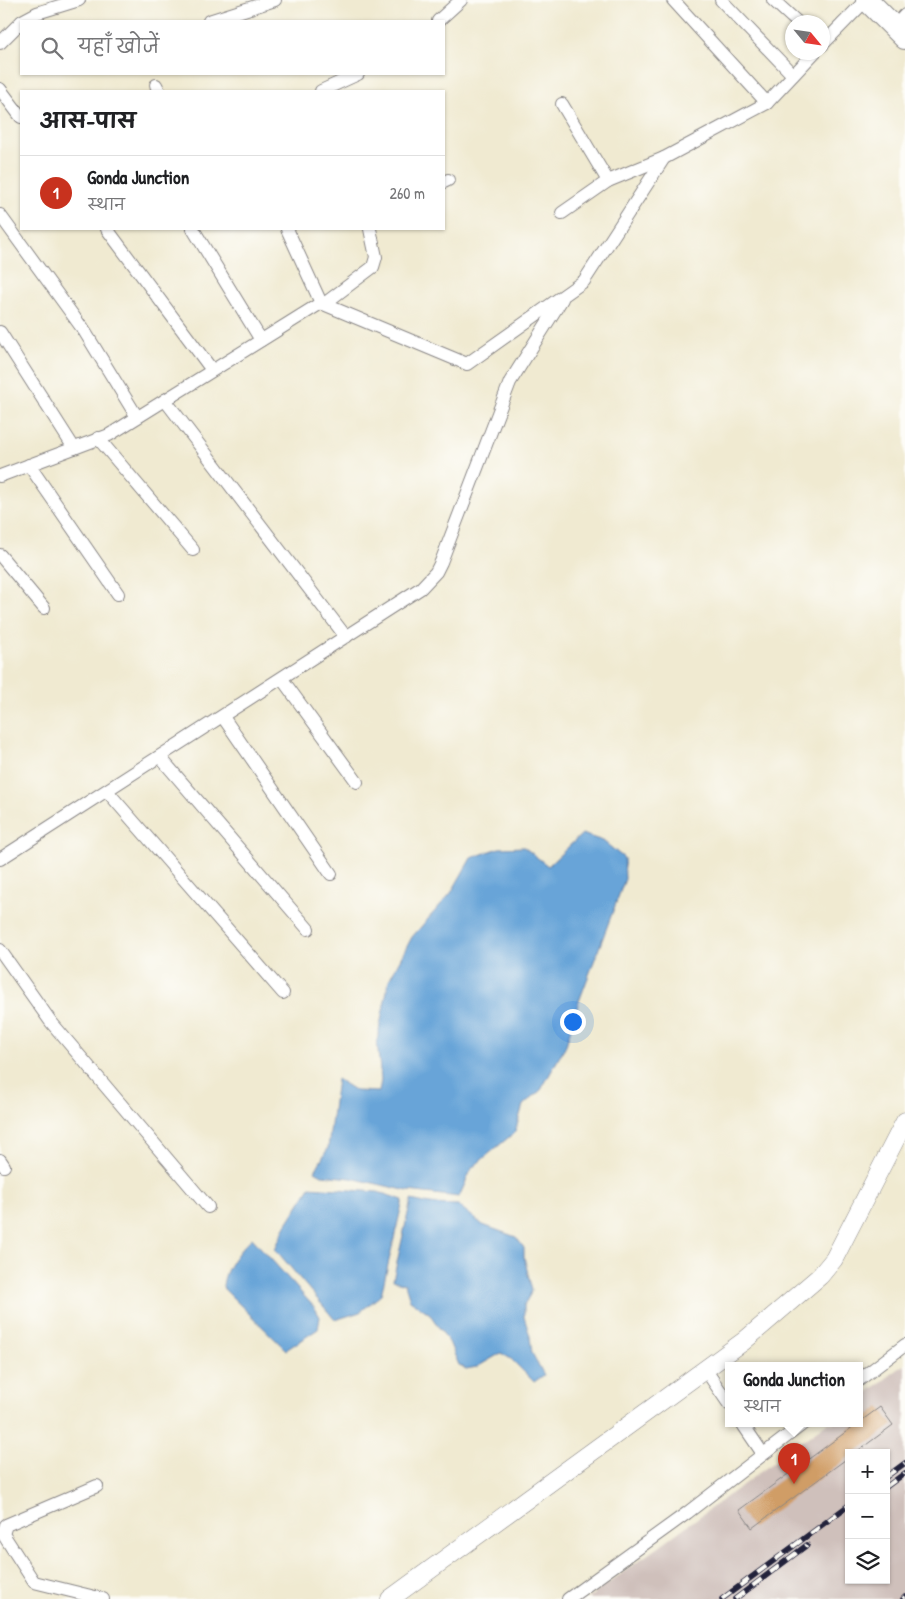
<!DOCTYPE html>
<html lang="hi">
<meta charset="utf-8">
<style>
:root{--surface:#fff;--page:#f2f2f2;--text:#202124;--muted:#757577;--line:#e0e0e0;--accent:#c8321e}
body{margin:0;font-family:"Patrick Hand","Playpen Sans Deva",sans-serif;background:var(--page);color:var(--text)}
.controls{position:absolute;right:15px;bottom:15px;display:grid;overflow:hidden;border-radius:0px;box-shadow:0 1px 4px #0004}
.controls button{width:45px;height:45px;display:grid;place-items:center;padding:0;border:0;border-bottom:1px solid var(--line);background:var(--surface);color:var(--text);font:25px sans-serif}
.compass{position:absolute;left:785px;top:15px;width:45px;height:45px;border-radius:50%;background:var(--surface);box-shadow:0 1px 4px #0004;rotate:119deg}
.you{position:absolute;left:572px;top:1021px;width:18px;height:18px;margin:-12px;border:4px solid #fff;border-radius:50%;background:#1a73e8;box-shadow:0 0 0 8px #1a73e833}
.badge{display:grid;place-items:center;width:32px;height:32px;border-radius:50%;background:var(--accent);color:#fff;font-size:16px;font-weight:700}
.pin{position:absolute;translate:-50% -41px;filter:drop-shadow(0 1px 2px #0008)}
.pin::after{content:'';position:absolute;top:26px;width:18px;height:15px;background:inherit;clip-path:polygon(0 0,100% 0,50% 100%)}
.popup{position:absolute;left:725px;top:1362px;width:138px;height:65px;box-sizing:border-box;display:grid;place-content:center;border-radius:0px;background:var(--surface);filter:drop-shadow(0 1px 4px #0005);font-size:16px;white-space:nowrap;color:var(--muted)}
.popup b{font-size:19px;color:var(--text)}
.popup::after{content:'';position:absolute;left:50%;top:100%;margin-left:-10px;border:10px solid transparent;border-top-color:var(--surface)}
.list{margin:0;padding:0;list-style:none}
h2{display:flex;justify-content:space-between;align-items:center;height:65px;margin:0;padding:0 20px;font-size:21px}
h2 small{font-size:16px;font-weight:400;color:var(--muted)}
.list li{display:grid;grid-template-columns:32px 1fr auto;gap:15px;align-items:center;box-sizing:border-box;height:75px;padding:0 20px;border-top:1px solid var(--line)}
.list b{display:block;font-size:19px;white-space:nowrap}
.list p{margin:0;font-size:16px;white-space:nowrap;color:var(--muted)}
.list em{font-size:16px;font-style:normal;color:var(--muted)}
.icon{flex:none;width:28px;height:28px;fill:none;stroke:currentColor;stroke-width:2;stroke-linecap:round;stroke-linejoin:round}
.map{position:relative;flex:none;width:905px;height:1599px;overflow:hidden}
.search{position:absolute;background:var(--surface);box-shadow:0 1px 4px #0004;left:20px;top:20px;width:425px;height:55px;display:flex;align-items:center;gap:12px;box-sizing:border-box;padding:0 18px;border-radius:0px;color:var(--muted);font-size:19px}
.panel{position:absolute;background:var(--surface);box-shadow:0 1px 4px #0004;left:20px;top:90px;width:425px;height:140px;border-radius:0px}
.map>svg:first-child{display:block}
</style>
<div class="map">
<svg width="905" height="1599" viewBox="0 0 905 1599">
<rect width="100%" height="100%" fill="#fdfcf7"/>
<filter id="ink" filterUnits="userSpaceOnUse"><feTurbulence type="fractalNoise" baseFrequency=".02" numOctaves="2"/><feDisplacementMap in="SourceGraphic" scale="10" xChannelSelector="R" yChannelSelector="G"/><feConvolveMatrix kernelMatrix="1 2 1 2 8 2 1 2 1" color-interpolation-filters="sRGB"/></filter>
<filter id="wash" filterUnits="userSpaceOnUse"><feTurbulence type="fractalNoise" baseFrequency=".0096" numOctaves="4" result="noise"/><feDisplacementMap in="SourceGraphic" scale="20" xChannelSelector="R" yChannelSelector="G"/><feGaussianBlur stdDeviation="1.12" result="paint"/><feColorMatrix in="noise" values="0 0 0 0 0 0 0 0 0 0 0 0 0 0 0 0 0 1.4 0 .05"/><feComposite in="paint" operator="in"/></filter>
<g filter="url(#wash)">
<rect width="100%" height="100%" fill="#f0ead1"/>
<path fill="#cfc0bb" fill-rule="evenodd" d="M905,1364v235h-318l240,-176h32v-24zM849,1453h37v127h-37z"/>
<g fill="#67a4d8" stroke="#44638a">
<polygon points="582,834 603,841 624,858 625,879 578,1004 566,1045 541,1090 523,1105 515,1132 472,1168 459,1197 408,1191 351,1178 322,1175 315,1171 328,1148 337,1079 356,1091 379,1092 381,1080 377,1041 389,980 412,937 451,893 471,858 499,848 524,847 548,866"/>
<polygon points="310,1187 378,1192 403,1200 381,1295 360,1312 335,1320 275,1249 286,1225"/>
<polygon points="411,1200 430,1204 458,1205 483,1225 516,1237 524,1248 524,1257 532,1291 524,1305 524,1317 530,1336 532,1353 544,1375 534,1382 511,1359 501,1353 477,1367 466,1369 459,1365 449,1342 429,1313 410,1300 405,1284 393,1280"/>
<path d="M252,1238l63,70 5,9 -2,12 -32,21 -63,-62c0,-18 16,-38 29,-50z"/>
</g>
<g id="blocks">
<polygon fill="#d09d66" points="880,1407 893,1425 855,1453 849,1453 849,1457 752,1528 739,1510"/>
</g>
</g>
<g filter="url(#ink)">
<use href="#blocks" fill-opacity="0" stroke="#898686" stroke-width="1"/>
<g fill="none" stroke-linecap="round" stroke-linejoin="round">
<g stroke="#898686" stroke-width="14">
<g id="street">
<polyline points="673,0 767,103"/>
<polyline points="721,0 793,75"/>
<polyline points="773,0 797,22"/>
<polyline points="22,21 37,13 79,0"/>
<polyline points="209,21 275,0"/>
<polyline points="438,21 461,0"/>
<polyline points="894,27 905,15"/>
<polyline points="0,43 21,22"/>
<polyline points="822,45 866,0"/>
<polyline points="156,85 159,91"/>
<polyline points="0,89 21,117"/>
<polyline points="321,91 358,74"/>
<polyline points="562,104 608,181"/>
<polyline points="444,182 448,180"/>
<polyline points="562,213 608,181 664,158"/>
<polyline points="0,215 85,332 137,417"/>
<polyline points="107,229 212,370"/>
<polyline points="193,229 261,340"/>
<polyline points="287,229 321,303"/>
<polyline points="324,304 373,267 376,257 370,229"/>
<polyline points="0,332 74,448"/>
<polyline points="165,400 346,637"/>
<polyline points="98,438 193,550"/>
<polyline points="29,465 118,594"/>
<polyline points="0,476 109,435 321,303 467,364 584,281 664,158 767,103 815,52"/>
<polyline points="0,555 44,608"/>
<polyline points="282,679 357,782"/>
<polyline points="223,717 331,874"/>
<polyline points="160,757 308,929"/>
<polyline points="107,791 283,993"/>
<polyline points="0,859 421,588 436,572 441,562 510,382 562,299"/>
<polyline points="0,950 51,1022 208,1207"/>
<polyline points="0,1160 4,1166"/>
<polyline points="705,1369 729,1404"/>
<polyline points="859,1380 905,1345"/>
<polyline points="742,1423 763,1454"/>
<polyline points="97,1486 6,1525 3,1534 34,1582 103,1599"/>
<polyline points="568,1599 687,1513 804,1423"/>
</g>
</g>
<g stroke="#898686" stroke-width="19">
<polyline id="secondary" points="390,1599 744,1341 820,1276 834,1259 905,1121"/>
</g>
<g stroke="#898686" stroke-width="24">
<polyline id="highway" points="867,0 905,38"/>
</g>
<use href="#street" stroke="#fff" stroke-width="12"/>
<use href="#secondary" stroke="#fff" stroke-width="18"/>
<use href="#highway" stroke="#fff" stroke-width="22"/>
<g stroke="#22223b" stroke-width="5.5">
<g id="rail">
<polyline points="886,1477 905,1463"/>
<polyline points="886,1487 905,1473"/>
<polyline points="722,1599 849,1505"/>
<polyline points="735,1599 807,1545"/>
<polyline points="903,1599 905,1597"/>
</g>
</g>
<use href="#rail" stroke="#fdfcf7" stroke-width="4" stroke-dasharray="11" stroke-linecap="butt"/>
</g>
</g>
</svg>
<div class="controls">
<button>+</button>
<button>−</button>
<button><svg class="icon" aria-label="layers" viewBox="0 0 24 24"><path d="M12 4l9 5-9 5-9-5zM3 14l9 5 9-5"/></svg></button>
</div>
<svg class="compass" viewBox="-18 -18 36 36"><path d="M0-13l5 13h-10z" fill="#e53935"/><path d="M0 13l5-13h-10z" fill="#757577"/></svg>
<div class="you"></div>
<div class="pin badge" style="left:794px;top:1484px">1</div>
<div class="popup"><b>Gonda Junction</b>स्थान</div>
<div class="search"><svg class="icon" aria-label="search" viewBox="0 0 24 24"><circle cx="10" cy="10" r="6"/><path d="M15 15l6 6"/></svg>यहाँ खोजें</div>
<section class="panel">
<h2>आस-पास<small></small></h2>
<ul class="list">
<li><span class="badge">1</span><div><b>Gonda Junction</b><p>स्थान</p></div><em>260 m</em></li>
</ul>
</section>
</div>
